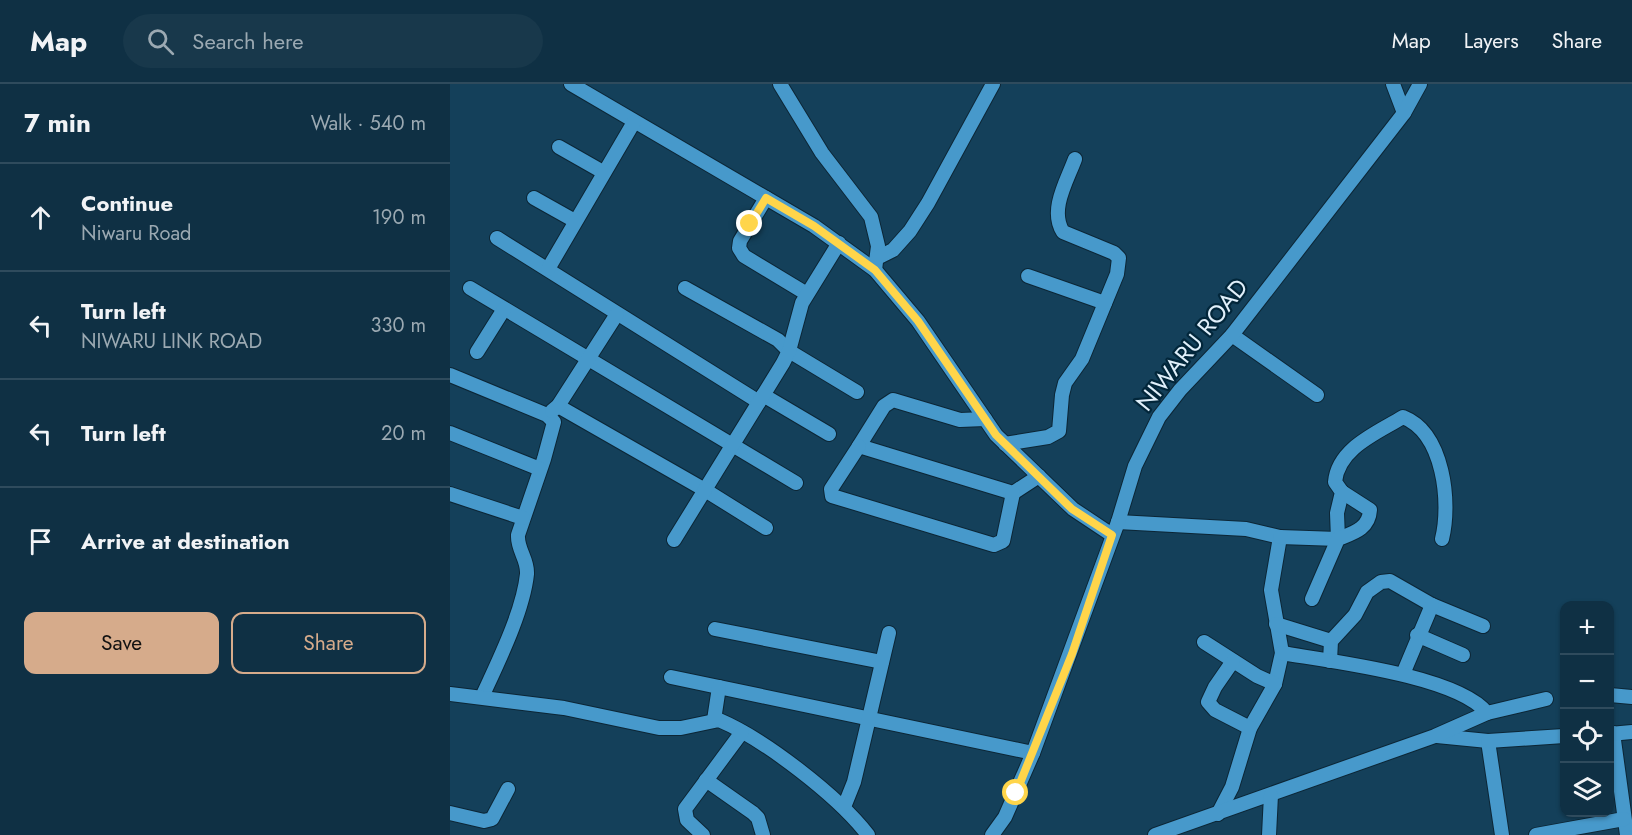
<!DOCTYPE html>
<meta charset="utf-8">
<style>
:root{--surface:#0f3044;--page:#18384b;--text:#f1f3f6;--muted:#9ba9b2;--line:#2f4b5d;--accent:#d6ab8b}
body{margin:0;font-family:Jost,sans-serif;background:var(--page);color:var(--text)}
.controls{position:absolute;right:18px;bottom:18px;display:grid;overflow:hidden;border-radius:12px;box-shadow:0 2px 4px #0004}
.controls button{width:54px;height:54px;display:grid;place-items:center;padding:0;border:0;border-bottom:2px solid var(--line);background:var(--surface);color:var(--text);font:30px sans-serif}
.stop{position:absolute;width:18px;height:18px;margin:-14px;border:4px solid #ffd54a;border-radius:50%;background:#fff}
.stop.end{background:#ffd54a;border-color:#fff;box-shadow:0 2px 6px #0008}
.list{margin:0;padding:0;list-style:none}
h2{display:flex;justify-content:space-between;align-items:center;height:78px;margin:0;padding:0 24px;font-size:26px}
h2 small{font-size:20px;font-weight:400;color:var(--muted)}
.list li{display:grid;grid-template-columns:39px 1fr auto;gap:18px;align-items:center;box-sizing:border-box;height:108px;padding:0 24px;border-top:2px solid var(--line)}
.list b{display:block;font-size:22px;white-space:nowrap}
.list p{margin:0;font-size:20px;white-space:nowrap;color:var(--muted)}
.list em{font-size:20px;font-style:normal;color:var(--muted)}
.actions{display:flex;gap:12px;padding:18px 24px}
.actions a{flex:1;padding:14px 0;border:2px solid var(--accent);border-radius:12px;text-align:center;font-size:21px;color:var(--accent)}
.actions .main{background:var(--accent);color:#111}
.icon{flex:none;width:33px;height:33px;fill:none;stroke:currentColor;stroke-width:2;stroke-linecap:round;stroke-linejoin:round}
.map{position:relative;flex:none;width:1182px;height:751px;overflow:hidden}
header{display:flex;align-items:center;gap:36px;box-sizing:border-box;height:84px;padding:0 30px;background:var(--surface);border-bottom:2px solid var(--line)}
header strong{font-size:28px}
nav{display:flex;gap:33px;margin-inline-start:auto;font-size:21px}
.search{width:420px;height:54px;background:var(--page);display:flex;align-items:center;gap:15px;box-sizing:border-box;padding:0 21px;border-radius:33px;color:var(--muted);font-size:22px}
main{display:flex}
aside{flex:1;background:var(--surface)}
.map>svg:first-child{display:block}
</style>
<header>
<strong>Map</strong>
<div class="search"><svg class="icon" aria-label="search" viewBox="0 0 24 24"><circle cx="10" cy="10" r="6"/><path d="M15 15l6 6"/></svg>Search here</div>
<nav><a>Map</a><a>Layers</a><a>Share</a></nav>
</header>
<main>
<aside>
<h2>7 min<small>Walk · 540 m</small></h2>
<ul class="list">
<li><svg class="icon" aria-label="ahead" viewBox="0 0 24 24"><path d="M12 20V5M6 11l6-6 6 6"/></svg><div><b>Continue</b><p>Niwaru Road</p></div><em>190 m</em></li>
<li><svg class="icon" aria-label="left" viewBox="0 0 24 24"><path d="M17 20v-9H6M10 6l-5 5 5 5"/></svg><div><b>Turn left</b><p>NIWARU LINK ROAD</p></div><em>330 m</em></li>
<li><svg class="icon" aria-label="left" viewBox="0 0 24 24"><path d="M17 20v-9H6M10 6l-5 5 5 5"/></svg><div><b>Turn left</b></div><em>20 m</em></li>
<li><svg class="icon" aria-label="arrive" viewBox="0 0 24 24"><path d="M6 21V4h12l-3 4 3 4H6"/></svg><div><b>Arrive at destination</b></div></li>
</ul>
<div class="actions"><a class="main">Save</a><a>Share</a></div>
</aside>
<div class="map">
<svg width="1182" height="751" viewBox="0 0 1182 751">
<rect width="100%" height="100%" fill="#14405a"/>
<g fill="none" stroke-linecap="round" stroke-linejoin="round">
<g stroke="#0c2636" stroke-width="16">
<g id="minor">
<polyline points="121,0 364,142 425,186 468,237 546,351 623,425 662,451"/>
<polyline points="330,0 372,69 421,133 428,162 425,186"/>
<polyline points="943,0 954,29"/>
<polyline points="109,63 153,88"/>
<polyline points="84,114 125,137"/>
<polyline points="316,114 290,157 289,164 294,172 357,210"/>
<polyline points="47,154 309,318"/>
<polyline points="427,174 443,166 460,147 478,119 543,0"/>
<polyline points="98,185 184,38"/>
<polyline points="578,192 655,219"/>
<polyline points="20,204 346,399"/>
<polyline points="235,204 328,256 339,267 407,308"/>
<polyline points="782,251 867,311"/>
<polyline points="27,268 54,225"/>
<path d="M0,291l97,40 7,7 -10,37 -26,76c-1,15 10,24 9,39 -4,38 -29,88 -45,123"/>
<polyline points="313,311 379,350"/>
<polyline points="108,322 255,406 316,444"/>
<polyline points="102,327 108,322 167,230"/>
<polyline points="535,335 510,336 443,316 434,322 409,362 563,409 589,392"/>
<polyline points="0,349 90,385"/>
<path d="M555,360l43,-7 11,-6 3,-36 3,-12 17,-24 35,-85 2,-16 -5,-5 -51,-21c-14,-22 4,-51 12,-73"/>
<polyline points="409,362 381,405 382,412 544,461 553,457 563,409"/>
<polyline points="0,410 73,434"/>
<polyline points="668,438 796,445 830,453 821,506 832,569 825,600 800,644 782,703 768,730"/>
<path d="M830,453l58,2 -1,-26 5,-21 -7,-10c3,-34 42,-49 68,-65 41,16 48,86 39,122"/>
<polyline points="224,456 333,279 339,267 352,219 389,159"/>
<path d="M862,515l26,-60c15,-6 31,-10 32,-29l-28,-18"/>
<polyline points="826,540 881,557"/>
<polyline points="265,545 432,578"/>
<polyline points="967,551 1013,571"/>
<polyline points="754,558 807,592 825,600"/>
<polyline points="783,577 765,603 758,618 765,626 800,644"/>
<polyline points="880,577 881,557 905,531 917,508 931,498 940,497 982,521 1033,542"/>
<polyline points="953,590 982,521"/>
<polyline points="221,593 583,669"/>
<path d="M0,610l114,14 95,20h22l38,-8c45,19 119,76 149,115"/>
<polyline points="1160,611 1182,613"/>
<polyline points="1037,629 1096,615"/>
<polyline points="264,636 269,603"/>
<polyline points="1163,649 1177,751"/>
<polyline points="1160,650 1182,648"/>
<polyline points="987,652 1038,657 1052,751"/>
<polyline points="1038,657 1114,652"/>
<polyline points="256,696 303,729 308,734 313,751"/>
<polyline points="394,723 404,698 439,549"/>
<polyline points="0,729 34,737 42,735 58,705"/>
<polyline points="253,751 237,736 235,725 292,648"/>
<polyline points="542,751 555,733 583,669 668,438 685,382 709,333 730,306 782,251 954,29 970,0"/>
<path d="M705,751l280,-99 52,-23c-29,-37 -158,-52 -205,-60"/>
<polyline points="819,751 821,711"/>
<polyline points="1086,751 1174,735"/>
</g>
</g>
<use href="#minor" stroke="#4799cb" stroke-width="14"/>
</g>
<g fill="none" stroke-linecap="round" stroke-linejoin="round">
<polyline stroke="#ffd54a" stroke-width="8" points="300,140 316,114 364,142 425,186 468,237 546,351 622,425 662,451 622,570 566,709"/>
</g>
<g text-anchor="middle" stroke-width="4.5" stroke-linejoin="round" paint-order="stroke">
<g font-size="24" fill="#e0effa" stroke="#02263a">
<text transform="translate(742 261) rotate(-51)" y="8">NIWARU ROAD</text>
</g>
</g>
</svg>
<div class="controls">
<button>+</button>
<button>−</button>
<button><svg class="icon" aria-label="locate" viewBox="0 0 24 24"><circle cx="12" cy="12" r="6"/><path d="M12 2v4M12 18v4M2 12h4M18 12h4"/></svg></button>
<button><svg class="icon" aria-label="layers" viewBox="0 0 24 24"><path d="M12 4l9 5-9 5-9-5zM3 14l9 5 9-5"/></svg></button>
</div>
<div class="stop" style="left:566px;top:709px"></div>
<div class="stop end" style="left:300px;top:140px"></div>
</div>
</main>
